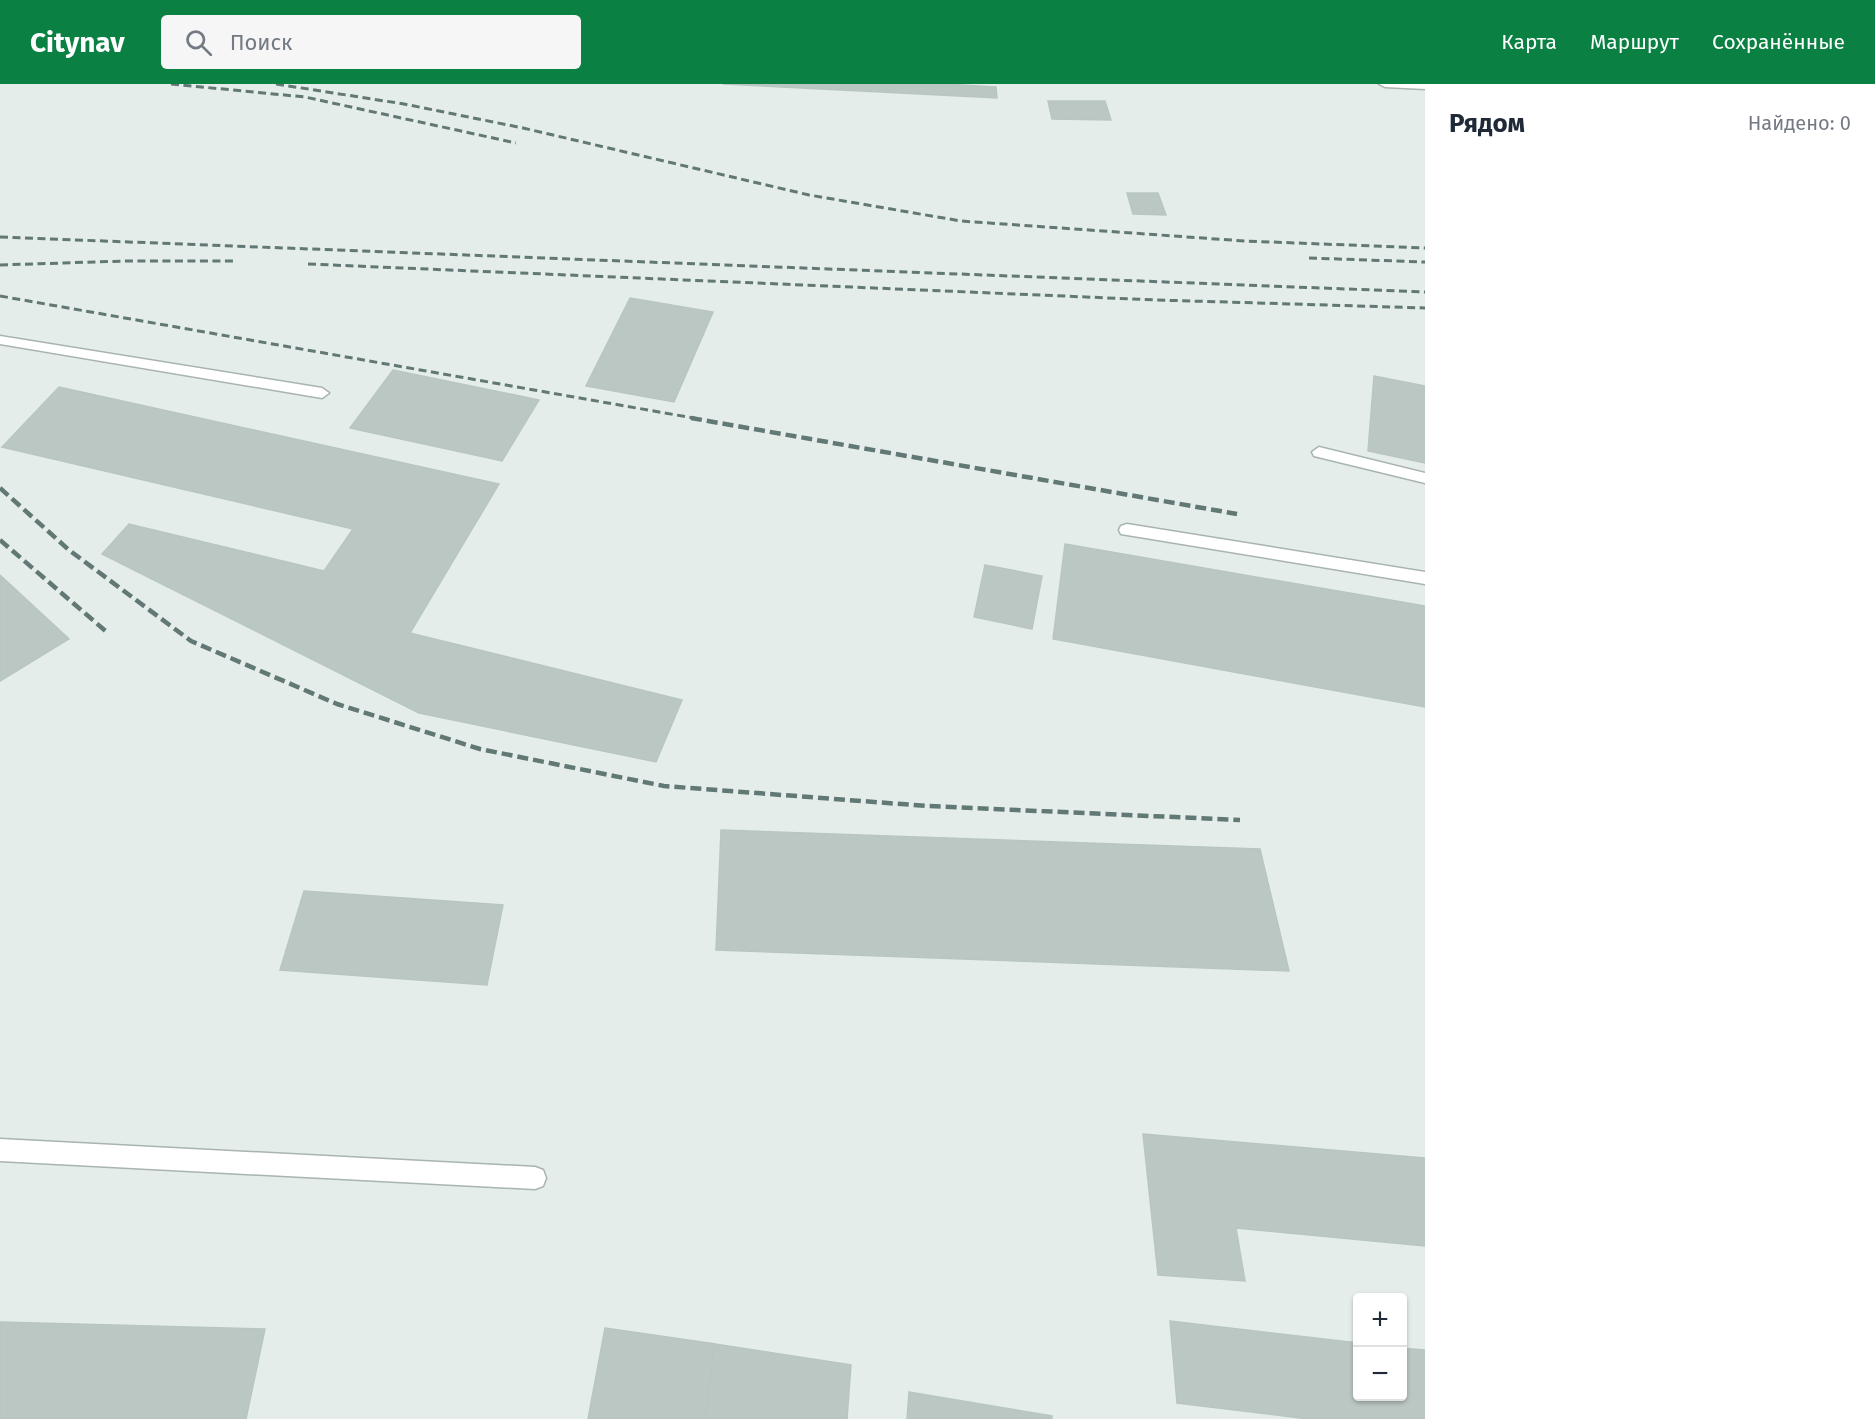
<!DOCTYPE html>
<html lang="ru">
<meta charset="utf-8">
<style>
:root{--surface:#fff;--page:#f6f6f7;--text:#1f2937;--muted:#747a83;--line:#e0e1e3;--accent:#0b8043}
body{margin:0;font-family:"Fira Sans",sans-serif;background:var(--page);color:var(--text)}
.controls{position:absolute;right:18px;bottom:18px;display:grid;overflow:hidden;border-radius:6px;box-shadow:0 2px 4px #0004}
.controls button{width:54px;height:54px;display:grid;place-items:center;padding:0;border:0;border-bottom:2px solid var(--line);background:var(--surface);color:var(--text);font:30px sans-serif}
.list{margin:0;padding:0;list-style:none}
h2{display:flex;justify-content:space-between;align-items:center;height:78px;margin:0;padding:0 24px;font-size:26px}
h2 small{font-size:20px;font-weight:400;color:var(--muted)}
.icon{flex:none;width:33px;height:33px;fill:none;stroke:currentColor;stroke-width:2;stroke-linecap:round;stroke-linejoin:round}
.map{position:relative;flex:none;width:1425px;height:1335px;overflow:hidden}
header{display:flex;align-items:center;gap:36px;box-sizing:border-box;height:84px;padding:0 30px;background:var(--accent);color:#fff}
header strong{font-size:28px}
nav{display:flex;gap:33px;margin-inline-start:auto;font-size:21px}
.search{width:420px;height:54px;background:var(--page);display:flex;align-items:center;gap:15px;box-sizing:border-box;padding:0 21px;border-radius:6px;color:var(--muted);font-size:22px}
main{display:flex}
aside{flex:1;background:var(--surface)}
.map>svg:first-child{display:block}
</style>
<header>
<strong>Citynav</strong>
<div class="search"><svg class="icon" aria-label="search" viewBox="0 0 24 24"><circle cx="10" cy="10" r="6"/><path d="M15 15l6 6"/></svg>Поиск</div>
<nav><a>Карта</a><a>Маршрут</a><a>Сохранённые</a></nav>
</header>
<main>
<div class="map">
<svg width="1425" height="1335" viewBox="0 0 1425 1335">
<rect width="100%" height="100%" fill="#e5edea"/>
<g fill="#bbc7c3" stroke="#b8c6c2" stroke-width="1.5">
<polygon points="723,0 946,0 996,3 997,14"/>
<polygon points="1048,17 1105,17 1111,36 1052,35"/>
<polygon points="1127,109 1158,109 1166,131 1133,130"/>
<polygon points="630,214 713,228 674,318 586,302"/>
<polygon points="393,286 539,316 502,377 350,344"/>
<polygon points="1374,292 1425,302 1425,379 1368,367"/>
<polygon points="59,303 499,400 410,549 682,616 656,678 419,629 102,470 129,440 324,487 353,445 2,363"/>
<polygon points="1065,460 1425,522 1425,623 1053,555"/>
<polygon points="985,481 1042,492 1032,545 974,533"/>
<polygon points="0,491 69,555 0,597"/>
<polygon points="721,746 1260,765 1289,887 716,866"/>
<polygon points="304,807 503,821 487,901 280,886"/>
<polygon points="1143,1050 1425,1074 1425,1162 1236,1144 1245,1197 1158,1191"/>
<polygon points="1170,1237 1358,1259 1358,1312 1402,1312 1402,1264 1425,1266 1425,1335 1308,1335 1177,1319"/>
<polygon points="0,1238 265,1245 246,1335 0,1335"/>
<polygon points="605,1244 715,1260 705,1335 588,1335"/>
<polygon points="715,1260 851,1281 847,1335 705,1335"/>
<polygon points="909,1308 1052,1332 1052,1335 907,1335"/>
</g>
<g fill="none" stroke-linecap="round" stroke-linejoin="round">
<g stroke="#a8b4b1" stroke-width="3">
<g id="lane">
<polygon points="1379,0 1425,0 1425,5 1385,3"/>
<polygon points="0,252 322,304 329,309 322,314 0,260"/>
<polygon points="1319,363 1425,389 1425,399 1314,372 1312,368"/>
<polygon points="1127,440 1425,488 1425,500 1121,450 1119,446 1121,442"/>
<polygon points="0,1055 535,1083 543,1086 546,1094 543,1102 535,1105 0,1077"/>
</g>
</g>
<use href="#lane" fill="#fff" fill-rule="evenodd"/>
<g stroke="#617874" stroke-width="3" stroke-dasharray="8 4.5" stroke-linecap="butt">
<polyline points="171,0 305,13 516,59"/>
<polyline points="276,0 404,20 523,44 809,111 961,137 1245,157 1425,164"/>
<polyline points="0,153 1425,208"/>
<polyline points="1309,174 1425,178"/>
<polyline points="308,180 1157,216 1425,224"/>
<polyline points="0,181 125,177 234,177"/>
<polyline points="0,212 699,335"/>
</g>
<g stroke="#617874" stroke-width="4.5" stroke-dasharray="11 5" stroke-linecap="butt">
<polyline points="691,334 1237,430"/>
<polyline points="0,404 69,466 191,557 337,620 480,665 664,702 927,722 1240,736"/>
<polyline points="0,456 109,550"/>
</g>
</g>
</svg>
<div class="controls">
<button>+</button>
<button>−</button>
</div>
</div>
<aside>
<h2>Рядом<small>Найдено: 0</small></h2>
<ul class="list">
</ul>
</aside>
</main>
